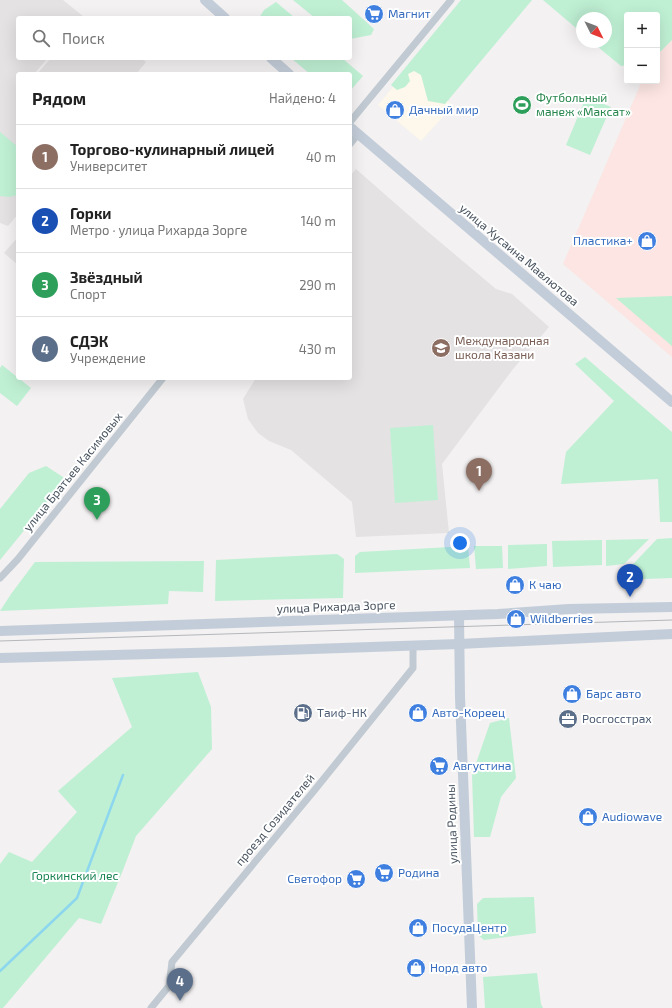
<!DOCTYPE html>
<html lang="ru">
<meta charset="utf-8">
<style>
:root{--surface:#fff;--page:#f6f6f6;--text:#222;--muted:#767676;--line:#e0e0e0;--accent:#7c3aed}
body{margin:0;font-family:"Exo 2",sans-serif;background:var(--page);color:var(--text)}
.controls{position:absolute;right:12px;top:12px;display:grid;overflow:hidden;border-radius:4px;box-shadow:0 4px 16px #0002}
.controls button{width:36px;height:36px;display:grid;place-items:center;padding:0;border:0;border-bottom:1px solid var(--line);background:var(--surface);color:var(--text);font:20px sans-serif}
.compass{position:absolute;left:576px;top:12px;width:36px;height:36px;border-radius:50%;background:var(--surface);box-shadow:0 4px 16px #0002;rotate:132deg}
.you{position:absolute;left:460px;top:543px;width:14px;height:14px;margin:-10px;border:3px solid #fff;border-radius:50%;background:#1a73e8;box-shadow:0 0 0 6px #1a73e833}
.badge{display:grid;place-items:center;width:26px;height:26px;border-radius:50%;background:var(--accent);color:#fff;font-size:13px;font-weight:700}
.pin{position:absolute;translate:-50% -33px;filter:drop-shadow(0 1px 2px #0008)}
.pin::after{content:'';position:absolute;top:21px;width:14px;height:12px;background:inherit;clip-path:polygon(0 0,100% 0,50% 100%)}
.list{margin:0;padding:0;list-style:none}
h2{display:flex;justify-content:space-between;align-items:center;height:52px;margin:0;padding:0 16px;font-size:17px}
h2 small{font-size:13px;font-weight:400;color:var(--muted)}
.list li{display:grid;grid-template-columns:26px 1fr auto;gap:12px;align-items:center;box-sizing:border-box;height:64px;padding:0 16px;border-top:1px solid var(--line)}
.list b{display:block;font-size:15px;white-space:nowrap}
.list p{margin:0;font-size:13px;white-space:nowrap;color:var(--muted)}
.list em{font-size:13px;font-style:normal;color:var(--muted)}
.icon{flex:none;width:22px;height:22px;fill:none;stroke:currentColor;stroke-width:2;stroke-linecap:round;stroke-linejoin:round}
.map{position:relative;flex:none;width:672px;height:1008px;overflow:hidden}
.search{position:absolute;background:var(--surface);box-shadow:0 4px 16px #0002;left:16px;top:16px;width:336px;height:44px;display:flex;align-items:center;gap:10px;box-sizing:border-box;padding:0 14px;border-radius:4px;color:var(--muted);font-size:15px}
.panel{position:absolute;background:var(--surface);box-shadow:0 4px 16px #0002;left:16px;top:72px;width:336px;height:308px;border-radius:4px}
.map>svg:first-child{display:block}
</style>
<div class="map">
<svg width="672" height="1008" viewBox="0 0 672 1008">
<rect width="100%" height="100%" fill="#f3f1f1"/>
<polygon fill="#fdf8eb" points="411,65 453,106 421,141 397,121 396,117 388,110 385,111 378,105"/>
<g fill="#e4e2e3">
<polygon points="0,0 63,0 84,17 83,18 18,18 18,58 48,58 34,74 18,74 18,214 8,226 0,223"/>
<polygon points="51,58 140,58 146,62 136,74 37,74"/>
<polygon points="356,169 421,226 496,289 512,294 549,327 513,369 442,464 449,533 356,537 352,502 291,450 269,441 258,433 248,419 243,399 256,378 350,378 350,176"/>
<polygon points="18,237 18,265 4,253"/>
</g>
<polygon fill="#fce5e2" points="672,40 672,357 563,264 642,81 657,81 657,55"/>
<g fill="#bff0d4">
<polygon points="293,0 342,0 374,29 371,35 350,39 350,18 315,18"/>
<polygon points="461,0 532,0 445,104 428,101 421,75 414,71 408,74 410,81 405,87 397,90 391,85"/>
<polygon points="543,0 672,0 672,40 657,55 657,15 627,15 627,65 621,66 592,42 606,42 606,18 582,18 582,33"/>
<polygon points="276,2 295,18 259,18 264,10"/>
<polygon points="291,58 342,58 363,76 350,91 350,74 310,74"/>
<polygon points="586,97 611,107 590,155 566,145"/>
<polygon points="0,132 18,147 18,195 9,197 0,196"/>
<polygon points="672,296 672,346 616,298"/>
<polygon points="585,357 672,432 672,522 660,522 658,479 561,484 566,452 614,401 575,364"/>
<polygon points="2,365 31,388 17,406 0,393 0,368"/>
<polygon points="433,425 438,500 395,503 390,428"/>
<polygon points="46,466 66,479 0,560 0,509 29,473"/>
<polygon points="672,538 672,578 618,580 657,539"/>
<polygon points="649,539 624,564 606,566 606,540"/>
<polygon points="602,540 602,565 553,567 552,541"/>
<polygon points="547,544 547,566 508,569 508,545"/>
<polygon points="468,546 470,568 355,573 355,556 360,552"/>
<polygon points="474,546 502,546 503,568 476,569"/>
<polygon points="337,554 344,559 343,598 215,601 216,560"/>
<polygon points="204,561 203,592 169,591 168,604 0,611 11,594 35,562"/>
<polygon points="198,672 211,707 212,749 136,836 123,870 101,924 79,918 3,1008 0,1008 0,864 9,852 32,862 77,812 58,791 132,727 112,678"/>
<polygon points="509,718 516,778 501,797 490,837 474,837 472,775 490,723"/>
<polygon points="534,897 536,933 484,940 478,935 477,904 483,898"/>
<polygon points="537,973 541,1004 543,1008 485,1008 483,977"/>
</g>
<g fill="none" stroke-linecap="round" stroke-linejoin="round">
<polyline stroke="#8cd7ee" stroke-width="2.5" points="0,971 77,898 123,775"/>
<g stroke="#c1cad2" stroke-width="7">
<polyline points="350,122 451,0"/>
<polyline points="350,144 358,134"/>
<polyline points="0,578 18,559 163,378"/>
<polyline points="151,1008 169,986 172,962 313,792 413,668 413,646"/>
</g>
<g stroke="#c3cdd9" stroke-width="10">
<polyline points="205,0 225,18"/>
<polyline points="271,58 289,74"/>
<polyline points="350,127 672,402"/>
<polyline points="459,616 460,697 472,1008"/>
<polyline points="0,631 498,614 569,609 672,607"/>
<polyline points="0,658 228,652 459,644 672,634"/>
</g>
<polyline stroke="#b3b6bb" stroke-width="1" points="0,641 672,620"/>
</g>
<defs>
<g id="supermarket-disc" transform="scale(1)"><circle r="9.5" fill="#3f7fe0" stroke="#fff"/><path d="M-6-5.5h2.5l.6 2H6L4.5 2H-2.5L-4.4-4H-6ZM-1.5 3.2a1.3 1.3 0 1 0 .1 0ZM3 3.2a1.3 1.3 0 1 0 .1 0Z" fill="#fff"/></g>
<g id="stadium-disc" transform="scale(1)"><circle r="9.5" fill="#2e9e5b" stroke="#fff"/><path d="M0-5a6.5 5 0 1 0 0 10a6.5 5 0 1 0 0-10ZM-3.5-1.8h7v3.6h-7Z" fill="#fff"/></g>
<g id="shop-disc" transform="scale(1)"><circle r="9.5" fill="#3f7fe0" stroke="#fff"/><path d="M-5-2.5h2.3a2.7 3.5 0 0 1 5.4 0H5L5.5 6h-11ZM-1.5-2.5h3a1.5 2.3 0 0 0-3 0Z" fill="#fff"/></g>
<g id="school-disc" transform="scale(1)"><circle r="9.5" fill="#8d6e63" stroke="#fff"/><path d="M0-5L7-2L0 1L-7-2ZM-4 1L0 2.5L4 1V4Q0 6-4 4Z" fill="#fff"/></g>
<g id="fuel-disc" transform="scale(1)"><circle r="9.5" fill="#5c6f8a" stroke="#fff"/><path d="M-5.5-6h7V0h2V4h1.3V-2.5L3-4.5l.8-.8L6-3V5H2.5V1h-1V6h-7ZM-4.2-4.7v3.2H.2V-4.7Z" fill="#fff"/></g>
<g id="office-disc" transform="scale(1)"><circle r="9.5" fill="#5c6f8a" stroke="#fff"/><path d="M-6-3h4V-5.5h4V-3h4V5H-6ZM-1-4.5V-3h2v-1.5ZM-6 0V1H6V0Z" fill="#fff"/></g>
</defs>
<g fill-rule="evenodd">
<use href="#supermarket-disc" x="374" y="14"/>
<use href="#stadium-disc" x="522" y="105"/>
<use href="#shop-disc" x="395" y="110"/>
<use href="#shop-disc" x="647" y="241"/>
<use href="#school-disc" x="441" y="348"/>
<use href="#shop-disc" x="515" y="585"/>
<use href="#shop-disc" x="516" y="619"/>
<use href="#shop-disc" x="572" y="694"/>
<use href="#fuel-disc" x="303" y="713"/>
<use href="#shop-disc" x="418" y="713"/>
<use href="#office-disc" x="568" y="719"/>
<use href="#supermarket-disc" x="439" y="766"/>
<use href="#shop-disc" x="588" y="817"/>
<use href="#supermarket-disc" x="384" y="873"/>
<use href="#supermarket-disc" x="356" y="879"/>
<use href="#shop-disc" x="418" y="928"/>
<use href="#shop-disc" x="416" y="968"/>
</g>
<g text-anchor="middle" stroke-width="4" stroke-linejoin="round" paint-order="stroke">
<g font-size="12" fill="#366cbe" stroke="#fff" text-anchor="start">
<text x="388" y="18">Магнит</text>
<text x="409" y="114">Дачный мир</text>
<text x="633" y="245" text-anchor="end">Пластика+</text>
<text x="529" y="589">К чаю</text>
<text x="530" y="623">Wildberries</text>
<text x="586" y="698">Барс авто</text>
<text x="432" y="717">Авто-Кореец</text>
<text x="453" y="770">Августина</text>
<text x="602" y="821">Audiowave</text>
<text x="398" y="877">Родина</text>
<text x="342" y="883" text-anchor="end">Светофор</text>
<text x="432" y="932">ПосудаЦентр</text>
<text x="430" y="972">Норд авто</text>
</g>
<g font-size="12" fill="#27864d" stroke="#fff" text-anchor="start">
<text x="536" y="102">Футбольный<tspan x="536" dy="14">манеж «Максат»</tspan></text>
</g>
<g font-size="12" fill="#48535f" stroke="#fff">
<text transform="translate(519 255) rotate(40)" y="4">улица Хусаина Мавлютова</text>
<text transform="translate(73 472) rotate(-51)" y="4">улица Братьев Касимовых</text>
<text transform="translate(336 607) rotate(-2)" y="4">улица Рихарда Зорге</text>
<text transform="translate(275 820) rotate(-50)" y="4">проезд Созидателей</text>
<text transform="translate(452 824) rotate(-92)" y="4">улица Родины</text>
</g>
<g font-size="12" fill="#785e54" stroke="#fff" text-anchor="start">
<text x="455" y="345">Международная<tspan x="455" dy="14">школа Казани</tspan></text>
</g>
<g font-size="12" fill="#4e5e75" stroke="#fff" text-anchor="start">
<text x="317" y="717">Таиф-НК</text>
<text x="582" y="723">Росгосстрах</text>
</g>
<g font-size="12" fill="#168350" stroke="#fff">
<text x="75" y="880">Горкинский лес</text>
</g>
</g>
</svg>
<div class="controls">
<button>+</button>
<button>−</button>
</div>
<svg class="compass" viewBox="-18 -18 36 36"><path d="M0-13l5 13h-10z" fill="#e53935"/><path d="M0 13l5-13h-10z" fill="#767676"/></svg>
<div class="you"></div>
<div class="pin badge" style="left:479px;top:491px;background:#8d6e63">1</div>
<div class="pin badge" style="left:630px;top:597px;background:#1a4fb4">2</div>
<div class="pin badge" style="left:97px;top:520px;background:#2e9e5b">3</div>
<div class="pin badge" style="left:180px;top:1001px;background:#5c6f8a">4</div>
<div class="search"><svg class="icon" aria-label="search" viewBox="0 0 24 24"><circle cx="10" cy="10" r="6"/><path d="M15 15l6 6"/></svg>Поиск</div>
<section class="panel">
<h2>Рядом<small>Найдено: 4</small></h2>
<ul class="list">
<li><span class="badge" style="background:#8d6e63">1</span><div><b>Торгово-кулинарный лицей</b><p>Университет</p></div><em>40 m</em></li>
<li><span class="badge" style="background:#1a4fb4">2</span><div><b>Горки</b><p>Метро · улица Рихарда Зорге</p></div><em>140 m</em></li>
<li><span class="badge" style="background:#2e9e5b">3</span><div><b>Звёздный</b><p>Спорт</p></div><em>290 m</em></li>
<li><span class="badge" style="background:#5c6f8a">4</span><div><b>СДЭК</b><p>Учреждение</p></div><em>430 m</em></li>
</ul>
</section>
</div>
